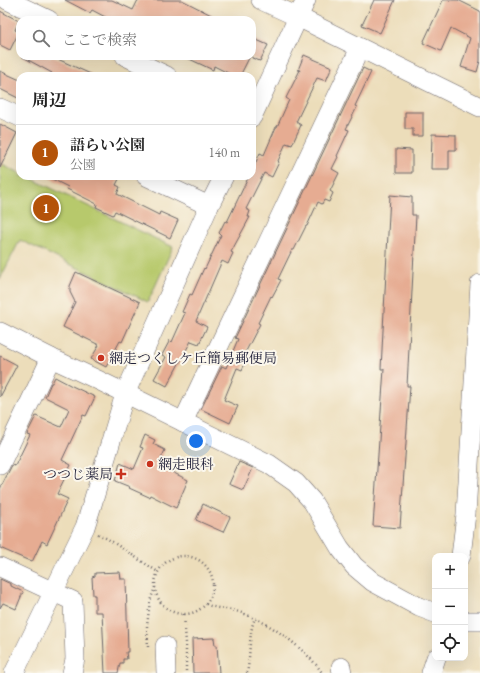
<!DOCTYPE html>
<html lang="ja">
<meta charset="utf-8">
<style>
:root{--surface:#fff;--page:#f6f6f6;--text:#222;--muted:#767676;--line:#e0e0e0;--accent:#b45309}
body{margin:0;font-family:"EB Garamond","Noto Serif JP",serif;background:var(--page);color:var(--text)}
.controls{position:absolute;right:12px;bottom:12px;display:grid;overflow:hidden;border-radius:8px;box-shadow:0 4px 16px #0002}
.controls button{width:36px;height:36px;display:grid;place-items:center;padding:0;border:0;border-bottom:1px solid var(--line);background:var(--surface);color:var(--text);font:20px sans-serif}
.you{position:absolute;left:196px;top:441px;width:14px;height:14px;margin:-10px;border:3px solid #fff;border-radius:50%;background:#1a73e8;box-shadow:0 0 0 6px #1a73e833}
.badge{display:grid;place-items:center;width:26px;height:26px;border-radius:50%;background:var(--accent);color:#fff;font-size:13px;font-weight:700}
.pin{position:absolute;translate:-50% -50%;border:2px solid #fff;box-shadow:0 1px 4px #0006}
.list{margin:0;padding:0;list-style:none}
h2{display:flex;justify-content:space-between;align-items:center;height:52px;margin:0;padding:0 16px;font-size:17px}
h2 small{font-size:13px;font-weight:400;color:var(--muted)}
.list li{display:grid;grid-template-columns:26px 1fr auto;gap:12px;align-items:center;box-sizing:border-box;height:56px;padding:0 16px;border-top:1px solid var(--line)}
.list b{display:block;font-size:15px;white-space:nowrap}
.list p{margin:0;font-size:13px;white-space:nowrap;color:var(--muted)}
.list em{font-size:13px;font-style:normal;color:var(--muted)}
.icon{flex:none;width:22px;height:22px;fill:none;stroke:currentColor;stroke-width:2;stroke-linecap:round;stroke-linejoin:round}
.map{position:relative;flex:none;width:480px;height:673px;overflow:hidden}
.search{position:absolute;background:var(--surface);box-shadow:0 4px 16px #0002;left:16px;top:16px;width:240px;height:44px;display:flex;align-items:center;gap:10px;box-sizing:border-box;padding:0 14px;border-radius:12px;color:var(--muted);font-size:15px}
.panel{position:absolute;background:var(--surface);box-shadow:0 4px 16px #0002;left:16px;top:72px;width:240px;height:108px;border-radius:12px}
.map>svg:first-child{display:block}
</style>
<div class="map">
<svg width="480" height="673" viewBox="0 0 480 673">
<rect width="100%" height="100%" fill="#fbf7ec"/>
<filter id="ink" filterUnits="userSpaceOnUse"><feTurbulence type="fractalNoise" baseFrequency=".025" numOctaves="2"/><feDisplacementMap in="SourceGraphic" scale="8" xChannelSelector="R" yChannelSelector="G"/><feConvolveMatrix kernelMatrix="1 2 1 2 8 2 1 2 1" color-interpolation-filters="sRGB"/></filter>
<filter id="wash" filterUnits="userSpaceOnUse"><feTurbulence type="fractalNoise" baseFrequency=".012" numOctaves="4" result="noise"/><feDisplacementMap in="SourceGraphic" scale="16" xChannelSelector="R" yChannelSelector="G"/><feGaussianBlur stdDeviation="0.9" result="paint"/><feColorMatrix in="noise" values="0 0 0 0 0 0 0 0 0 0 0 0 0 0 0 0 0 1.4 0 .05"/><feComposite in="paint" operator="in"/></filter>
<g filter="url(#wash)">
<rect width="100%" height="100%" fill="#ecddba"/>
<polygon fill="#b7c96c" stroke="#6c7654" points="0,163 20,173 20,176 26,176 173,247 148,302 20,240 0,279"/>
<g id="blocks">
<g fill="#e6ac92">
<polygon points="65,0 112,0 133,10 138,0 182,0 221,20 111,20 92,10 90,13"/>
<polygon points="374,0 395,0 380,33 362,25"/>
<polygon points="443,0 458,0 480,11 480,61 477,72 461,67 470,38 451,28 441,51 423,43"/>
<polygon points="0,11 19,21 15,30 19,32 10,50 0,45"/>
<polygon points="252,38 268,45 260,61 252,58"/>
<polygon points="304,55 332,67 326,81 317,78 296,122 301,125 292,145 286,143 278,161 279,162 272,177 264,173 246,209 250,211 248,217 250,217 231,252 233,253 228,264 222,261 196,321 207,327 199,344 191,341 167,386 154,379 166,357 162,355 170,340 172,342 185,313 182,312 190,294 192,295 204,268 205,269 221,235 219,233 225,221 227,222 249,176 252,176 252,171 260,153 264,155 276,127 277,127 289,100 286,98 300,70 298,70"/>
<polygon points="21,56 45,56 50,58 51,56 95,76 50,76 52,73"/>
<polygon points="183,56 250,56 240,76 234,76 214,66 213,70"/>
<polygon points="363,68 371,72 355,106 357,107 346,129 349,130 337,156 338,157 332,169 339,173 330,191 333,193 329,202 324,200 322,204 318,202 307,226 306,226 294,250 292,250 278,279 281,280 272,297 271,296 258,323 260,324 245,353 249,354 242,370 237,368 224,400 238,406 230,423 201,409 222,366 226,368 238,339 235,338"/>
<polygon points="0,71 20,80 20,99 0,89"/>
<polygon points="405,112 423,112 423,136 413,136 413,129 405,129"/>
<polygon points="0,124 17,133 0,168"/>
<polygon points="432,134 456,135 456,150 449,150 449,169 431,169"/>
<polygon points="396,149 412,150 412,173 396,173"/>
<polygon points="46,176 113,176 119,179 116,185 120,187 117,194 159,215 160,212 178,220 170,238 115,211 113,215 96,207 97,204 67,189 68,187"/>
<polygon points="390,195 412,197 412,215 416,215 407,386 410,386 400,528 373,526 384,369 381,369"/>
<polygon points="76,272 140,302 122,342 120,341 106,367 91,359 99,345 63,327 75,302 70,292 70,286"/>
<polygon points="0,356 17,365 0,397"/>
<polygon points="55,377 70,385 95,397 86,416 83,415 62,460 71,465 57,494 68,499 47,544 42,541 32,562 0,548 0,489 12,465 15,466 30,435 27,434 36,416 61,427 69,409 45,397 51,383 52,383"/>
<polygon points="145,435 155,440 153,444 165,450 161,459 165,461 162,467 188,480 176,508 150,495 149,497 129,488 130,487 115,481 120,463 134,469 143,448 140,447"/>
<polygon points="239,462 253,468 243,490 229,484"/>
<polygon points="203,504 230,517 223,532 196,520"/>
<polygon points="120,572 121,579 126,579 128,652 126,652 127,659 123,659 123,663 120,663 118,673 105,673 102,612 95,612 95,595 93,595 92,577 95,576 95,573"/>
<polygon points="0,579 11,584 11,586 23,592 16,609 3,603 0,608"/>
<polygon points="214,638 215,645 217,645 219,673 193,673 192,639"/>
</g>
</g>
</g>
<g filter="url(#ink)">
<use href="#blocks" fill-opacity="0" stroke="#696367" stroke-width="1"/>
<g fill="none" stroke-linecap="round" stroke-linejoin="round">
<g stroke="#696367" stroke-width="20">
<g id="minor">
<polyline points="7,0 49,20"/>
<polyline points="261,0 298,17 480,107"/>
<polyline points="125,56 167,76"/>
<polyline points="0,108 20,117"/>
<polyline points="252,117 306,0"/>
<polyline points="146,176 209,206"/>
<polyline points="0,332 51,358 98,380 269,464 296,483 312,501 340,548 354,566 373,582 419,607 435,613"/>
<polyline points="183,422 360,48"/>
<polyline points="0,465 51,358"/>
<polyline points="461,556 466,514 480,284"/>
<polyline points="0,567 73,601 75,659 72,673"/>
<polyline points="465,621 480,621"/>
<polyline points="165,646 166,673"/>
<polyline points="341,667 342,673"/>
<polyline points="14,673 85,527 91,508 125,394 209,206 224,176"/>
<polyline points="431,673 436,658"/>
</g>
</g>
<g stroke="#696367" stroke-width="2.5" stroke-dasharray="1 3" stroke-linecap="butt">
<polyline points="98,534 108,539 158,572"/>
<circle cx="184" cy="585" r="29"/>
<path d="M206,604c9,5 20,4 30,7 26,8 50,24 70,43 6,6 12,12 16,19"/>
<polyline points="184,614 186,643 186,673"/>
<polyline points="148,647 147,626 150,601 155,587"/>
<path d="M247,673c4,-18 1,-39 8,-55"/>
</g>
<use href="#minor" stroke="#fff" stroke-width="19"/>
</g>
</g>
<g fill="#c8321e" stroke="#fbf7ec" stroke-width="1.5">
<circle cx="101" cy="358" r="4"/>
<circle cx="150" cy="464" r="4"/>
<path d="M119 468h4v4h4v4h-4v4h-4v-4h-4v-4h4z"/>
</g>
<g text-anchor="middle" stroke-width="4" stroke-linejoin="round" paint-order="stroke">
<g font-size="14" fill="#22223b" stroke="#fbf7ec" text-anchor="start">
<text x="109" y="363">網走つくしケ丘簡易郵便局</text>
<text x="158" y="469">網走眼科</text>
<text x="113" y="479" text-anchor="end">つつじ薬局</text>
</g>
</g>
</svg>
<div class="controls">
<button>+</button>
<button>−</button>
<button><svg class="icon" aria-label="locate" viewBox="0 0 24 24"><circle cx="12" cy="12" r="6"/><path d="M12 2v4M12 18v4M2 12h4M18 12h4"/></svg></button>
</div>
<div class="you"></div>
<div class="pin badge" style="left:46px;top:208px">1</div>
<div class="search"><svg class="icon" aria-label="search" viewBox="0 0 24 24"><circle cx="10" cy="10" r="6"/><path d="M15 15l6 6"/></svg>ここで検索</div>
<section class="panel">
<h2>周辺<small></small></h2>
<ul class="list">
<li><span class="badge">1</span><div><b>語らい公園</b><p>公園</p></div><em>140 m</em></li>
</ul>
</section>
</div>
